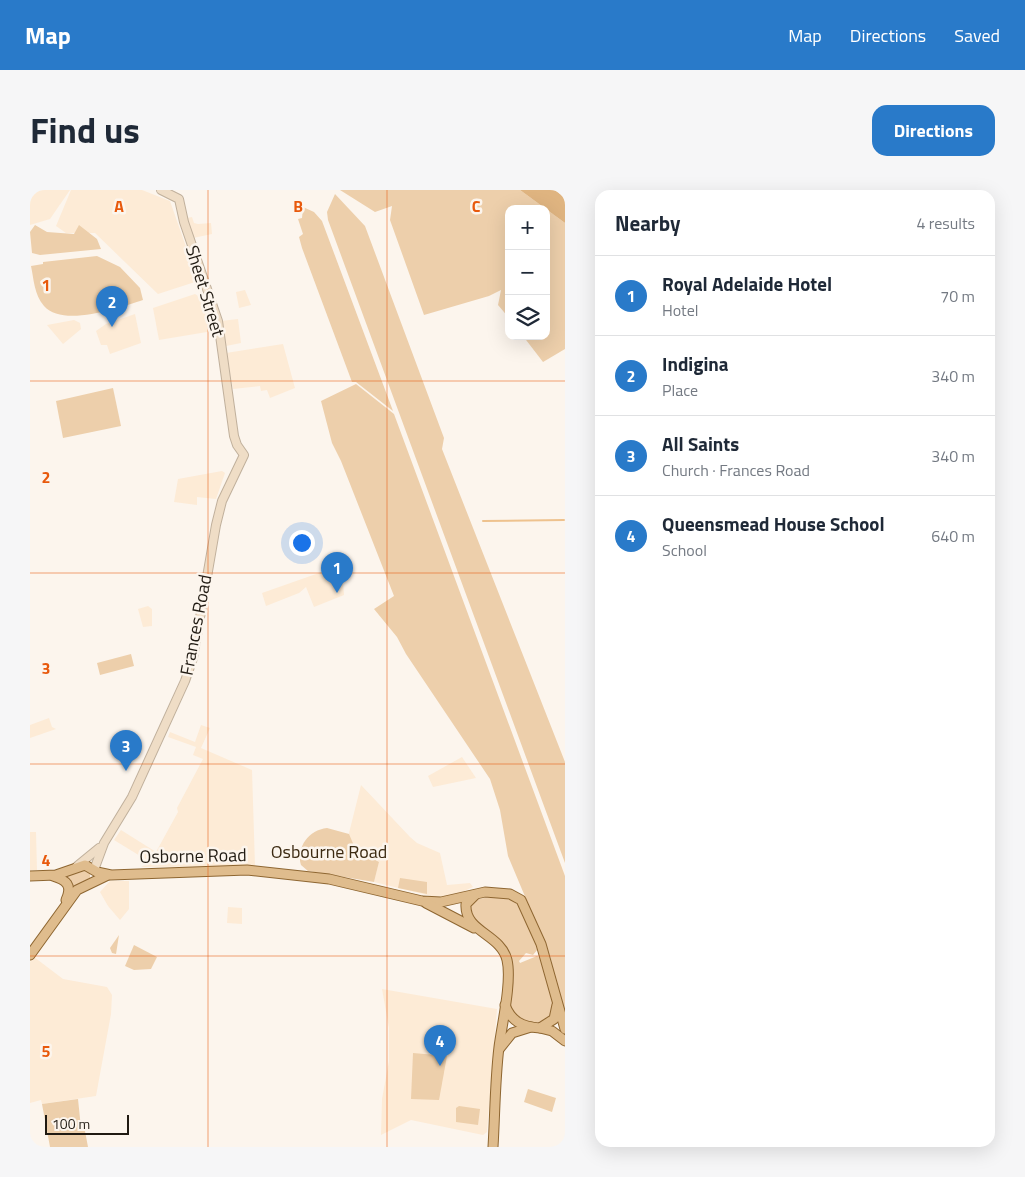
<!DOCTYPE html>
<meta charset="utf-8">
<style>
:root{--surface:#fff;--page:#f6f6f7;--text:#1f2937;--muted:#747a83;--line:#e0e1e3;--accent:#297ac9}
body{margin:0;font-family:"Titillium Web",sans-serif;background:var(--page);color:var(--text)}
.controls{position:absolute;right:15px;top:15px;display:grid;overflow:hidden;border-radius:10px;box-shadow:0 5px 20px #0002}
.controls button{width:45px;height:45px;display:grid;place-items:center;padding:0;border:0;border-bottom:1px solid var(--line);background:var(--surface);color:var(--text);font:25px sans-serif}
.scale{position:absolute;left:15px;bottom:12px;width:84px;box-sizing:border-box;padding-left:5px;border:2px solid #201a12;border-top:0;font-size:14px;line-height:18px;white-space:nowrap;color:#201a12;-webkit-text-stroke:4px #fcf5ed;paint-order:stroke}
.you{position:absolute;left:271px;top:352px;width:18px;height:18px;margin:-12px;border:4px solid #fff;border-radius:50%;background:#1a73e8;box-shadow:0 0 0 8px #1a73e833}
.badge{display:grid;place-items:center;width:32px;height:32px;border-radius:50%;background:var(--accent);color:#fff;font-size:16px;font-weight:700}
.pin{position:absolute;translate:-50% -41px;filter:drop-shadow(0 1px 2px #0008)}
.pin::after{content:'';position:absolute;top:26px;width:18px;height:15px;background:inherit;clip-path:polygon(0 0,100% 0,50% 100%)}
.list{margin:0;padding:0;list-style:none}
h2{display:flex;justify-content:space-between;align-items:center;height:65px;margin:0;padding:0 20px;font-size:21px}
h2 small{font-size:16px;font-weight:400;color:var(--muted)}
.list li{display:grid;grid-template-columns:32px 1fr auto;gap:15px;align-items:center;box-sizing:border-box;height:80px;padding:0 20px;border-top:1px solid var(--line)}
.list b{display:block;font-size:19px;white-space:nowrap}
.list p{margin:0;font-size:16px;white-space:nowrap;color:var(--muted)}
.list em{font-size:16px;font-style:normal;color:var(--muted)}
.icon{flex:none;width:28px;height:28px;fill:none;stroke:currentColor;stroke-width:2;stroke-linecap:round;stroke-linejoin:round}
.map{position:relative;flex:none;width:535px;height:957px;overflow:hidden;border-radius:15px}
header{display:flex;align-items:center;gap:30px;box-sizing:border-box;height:70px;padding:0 25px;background:var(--accent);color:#fff}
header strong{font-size:24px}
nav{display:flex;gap:28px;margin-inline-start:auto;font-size:18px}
.intro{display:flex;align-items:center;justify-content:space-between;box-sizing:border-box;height:120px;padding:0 30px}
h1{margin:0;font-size:35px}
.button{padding:12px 22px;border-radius:15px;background:var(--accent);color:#fff;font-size:18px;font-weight:700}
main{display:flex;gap:30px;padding:0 30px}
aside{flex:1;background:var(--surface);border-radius:15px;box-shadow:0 5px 20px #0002}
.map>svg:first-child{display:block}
</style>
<header>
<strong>Map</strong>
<nav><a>Map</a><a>Directions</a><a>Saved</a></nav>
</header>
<div class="intro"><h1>Find us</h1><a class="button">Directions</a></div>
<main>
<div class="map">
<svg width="535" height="957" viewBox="0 0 535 957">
<rect width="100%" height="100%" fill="#fcf5ed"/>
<g fill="#fdebd6">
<polygon points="0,0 40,0 20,29 0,35"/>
<polygon points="41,0 112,0 140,11 168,91 128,104 65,43 36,43 26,36"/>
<polygon points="162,27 164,33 168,34 181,33 182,44 163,48 157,28"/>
<polygon points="215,100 221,115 209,118 206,102"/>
<polygon points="165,104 173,109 183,141 129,150 123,118"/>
<polygon points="105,124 111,153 80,164 77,155 71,155 66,141 76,134"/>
<polygon points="208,129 211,153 196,156 191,131"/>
<polygon points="44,130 50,133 51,139 33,154 17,135"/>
<polygon points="253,154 265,198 240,208 237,200 231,201 230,196 203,199 196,163"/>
<polygon points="192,281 195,283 186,309 167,307 167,315 144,312 148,289"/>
<polygon points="306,377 313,392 314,405 284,417 276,397 269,403 236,416 232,403"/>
<polygon points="118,416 122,419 122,436 113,437 108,419"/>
<polygon points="19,528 22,537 26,539 0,548 0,535"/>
<polygon points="171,535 180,538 171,558 222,580 225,676 111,677 120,672 84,650 91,640 126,662 148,622 147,618 173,569 163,565 166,557 138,547 140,542 165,552"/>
<polygon points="432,567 446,588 403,597 398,586"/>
<polygon points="331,595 380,647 387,653 410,663 417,695 440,693 443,697 419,708 409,708 344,692 349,672 325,658 318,647"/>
<polygon points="0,642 6,642 7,680 0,681"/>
<polygon points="80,691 99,691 99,719 90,730 78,716 70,702"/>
<polygon points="198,717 212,718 212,734 197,733"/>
<polygon points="4,767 33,789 77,797 82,805 81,824 66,906 12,914 11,910 0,913 0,772"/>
<polygon points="352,799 467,819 457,942 453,945 381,930 351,945 352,909 359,871 359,838"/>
</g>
<g fill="#edcfab">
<polygon points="310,0 490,0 516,19 479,19 479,128 468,115 471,100 459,106 394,125 360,30 362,16 345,22"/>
<polygon points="305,4 335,36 414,248 412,259 535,572 535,673 298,30 297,22"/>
<polygon points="273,17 284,22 292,31 363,221 326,192 322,192 272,58 269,47 273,44 268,29 272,28"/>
<polygon points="516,19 535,33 535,159 513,172 493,146 516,146"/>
<polygon points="5,35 17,42 44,44 49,35 67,49 71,59 10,65 2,63 0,42"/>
<path d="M67,66l23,11 20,21 3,12c-22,7 -80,28 -99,6 -10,-12 -10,-26 -13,-40l12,-2v-2z"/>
<polygon points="326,194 364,224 535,686 535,829 520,766 478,666 470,620 460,589 376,464 367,447 344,419 364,406 311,271 302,253 291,211"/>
<polygon points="83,198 91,236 33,248 26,211"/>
<polygon points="101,464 104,476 70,485 67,473"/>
<path d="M297,638l22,6 6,14 24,14 -5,20 -66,-11 -7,-6c-5,-18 8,-35 26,-37z"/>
<polygon points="51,677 60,681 60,688 43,697 35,686"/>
<polygon points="370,688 397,692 397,704 368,698"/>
<path d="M471,705c23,3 29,36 37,54l-5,6 -7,-2 -7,8 1,2 17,-7 3,2 15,49 -3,10c-17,9 -30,8 -43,-5l-1,-61 -13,-16 -19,-11 -8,-19 5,-5z"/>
<polygon points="89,745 86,764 82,763 80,758"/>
<polygon points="104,755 127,767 121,779 104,780 95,776"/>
<polygon points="383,863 417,866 409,910 381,909"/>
<polygon points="498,899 526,908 522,922 494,912"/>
<polygon points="48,909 51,938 55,941 58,957 20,957 12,914"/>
<polygon points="429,916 450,919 448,935 426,932 426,918"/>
</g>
<polygon fill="#dfb480" points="490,0 525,0 535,8 535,33"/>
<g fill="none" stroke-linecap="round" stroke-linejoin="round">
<polyline stroke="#eec28e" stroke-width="2" points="453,331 534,330"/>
<g stroke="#c0b09c" stroke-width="10">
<g id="secondary">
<polyline points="47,676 69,658"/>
<polyline points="64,680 74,653 102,607 155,491 163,468 186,335 192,311 214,265 207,255 204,246 188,131 154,32 149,9 131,0"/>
</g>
</g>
<g stroke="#8e6631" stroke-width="11">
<g id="primary">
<polyline points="0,686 26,685 55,675 67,682 81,685 217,680 299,689 392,711 411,712 455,702 480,704 491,710 511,754 535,839"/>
<path d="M23,686c13,4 20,9 13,24"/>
<path d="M445,705l-9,9c-2,28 35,30 41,56 5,21 -5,64 -8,87 -4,33 -4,67 -6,100"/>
<polyline points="396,713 444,738"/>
<polyline points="0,765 47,700 78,685"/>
<path d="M475,815c6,16 17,22 35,23l14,-9 3,-14"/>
<polyline points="510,838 522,841 535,851"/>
<polyline points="470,858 482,843 501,837"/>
</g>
</g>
<use href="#secondary" stroke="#efddc6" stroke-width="8"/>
<use href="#primary" stroke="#dfbc8d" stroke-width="9"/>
</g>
<path fill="none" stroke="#e8590c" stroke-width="1" stroke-opacity="0.55" d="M178,0v957M357,0v957M0,191h535M0,383h535M0,574h535M0,766h535"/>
<g text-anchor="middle" stroke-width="5" stroke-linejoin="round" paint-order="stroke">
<g font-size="18" fill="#201a12" stroke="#fcf5ed">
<text transform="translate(175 101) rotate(73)" y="6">Sheet Street</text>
<text transform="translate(166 435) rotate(-79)" y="6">Frances Road</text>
<text transform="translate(163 666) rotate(-1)" y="6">Osborne Road</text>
</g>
<g font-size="18" fill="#3c2a12" stroke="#fcf5ed">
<text x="299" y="668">Osbourne Road</text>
</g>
</g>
<g font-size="16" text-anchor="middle" font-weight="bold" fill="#e8590c" stroke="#fcf5ed" stroke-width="5" stroke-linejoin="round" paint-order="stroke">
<text x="89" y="22">A</text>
<text x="268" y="22">B</text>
<text x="446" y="22">C</text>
<text x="16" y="101">1</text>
<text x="16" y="293">2</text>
<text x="16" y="484">3</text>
<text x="16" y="676">4</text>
<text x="16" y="867">5</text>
</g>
</svg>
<div class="controls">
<button>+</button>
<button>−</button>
<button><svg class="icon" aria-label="layers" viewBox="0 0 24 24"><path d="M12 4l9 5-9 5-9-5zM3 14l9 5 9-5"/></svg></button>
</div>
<div class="scale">100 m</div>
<div class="you"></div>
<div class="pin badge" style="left:307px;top:403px">1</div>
<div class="pin badge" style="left:82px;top:137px">2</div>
<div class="pin badge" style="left:96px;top:581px">3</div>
<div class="pin badge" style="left:410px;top:876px">4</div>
</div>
<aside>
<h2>Nearby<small>4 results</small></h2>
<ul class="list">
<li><span class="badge">1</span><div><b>Royal Adelaide Hotel</b><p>Hotel</p></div><em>70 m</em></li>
<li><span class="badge">2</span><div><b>Indigina</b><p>Place</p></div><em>340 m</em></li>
<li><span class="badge">3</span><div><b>All Saints</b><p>Church · Frances Road</p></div><em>340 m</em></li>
<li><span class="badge">4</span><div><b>Queensmead House School</b><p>School</p></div><em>640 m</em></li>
</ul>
</aside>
</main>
